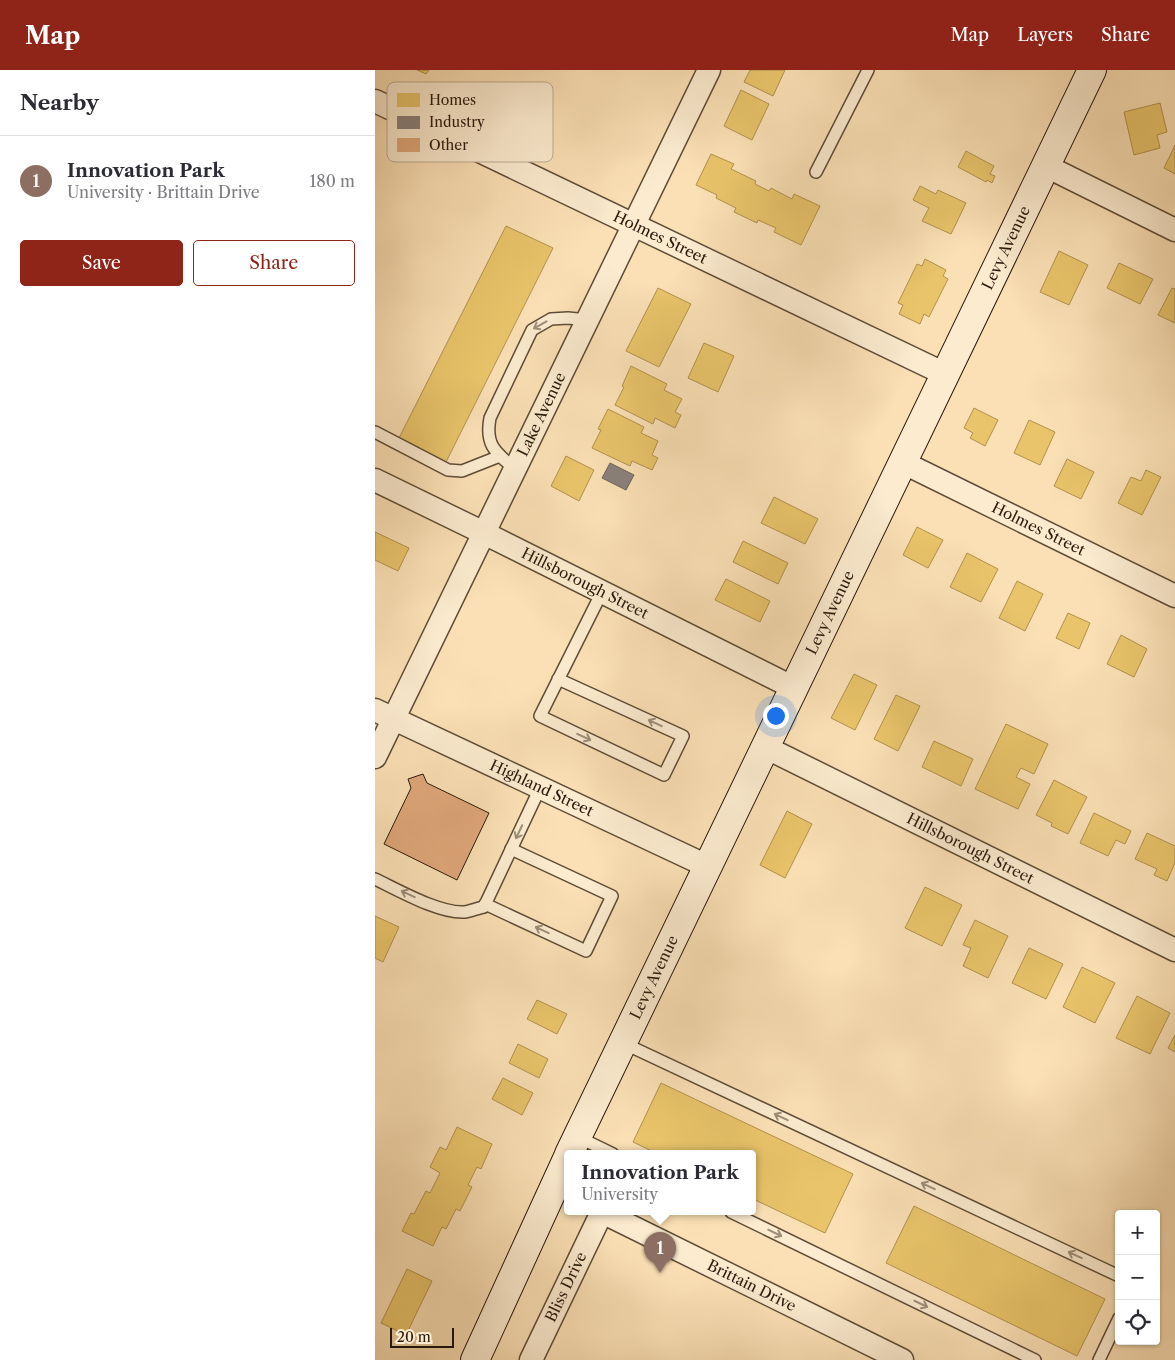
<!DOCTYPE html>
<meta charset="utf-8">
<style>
:root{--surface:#fff;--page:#f2f2f3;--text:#2b2b33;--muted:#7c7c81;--line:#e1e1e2;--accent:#8f2418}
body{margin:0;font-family:"Libre Caslon Text",serif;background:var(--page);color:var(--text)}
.controls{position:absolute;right:15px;bottom:15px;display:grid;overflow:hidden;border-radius:5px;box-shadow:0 1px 4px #0004}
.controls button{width:45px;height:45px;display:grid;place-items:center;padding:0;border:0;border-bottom:1px solid var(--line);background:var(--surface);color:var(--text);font:25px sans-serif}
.scale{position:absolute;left:15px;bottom:12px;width:64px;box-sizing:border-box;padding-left:5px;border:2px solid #2a1a0c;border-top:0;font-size:14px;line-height:18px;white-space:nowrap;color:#2a1a0c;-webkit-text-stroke:4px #fcebcf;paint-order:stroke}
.you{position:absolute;left:400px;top:645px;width:18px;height:18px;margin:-12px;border:4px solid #fff;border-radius:50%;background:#1a73e8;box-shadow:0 0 0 8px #1a73e833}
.badge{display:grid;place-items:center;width:32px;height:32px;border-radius:50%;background:var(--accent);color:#fff;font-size:16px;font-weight:700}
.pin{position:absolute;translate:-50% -41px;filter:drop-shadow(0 1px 2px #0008)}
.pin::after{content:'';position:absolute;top:26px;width:18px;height:15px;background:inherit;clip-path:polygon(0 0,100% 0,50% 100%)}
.popup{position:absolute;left:189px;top:1080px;width:192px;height:65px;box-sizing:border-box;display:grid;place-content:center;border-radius:5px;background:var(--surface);filter:drop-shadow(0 1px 4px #0005);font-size:16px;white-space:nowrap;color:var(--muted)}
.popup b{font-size:19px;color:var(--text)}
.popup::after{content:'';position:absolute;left:50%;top:100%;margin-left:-10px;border:10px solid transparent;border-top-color:var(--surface)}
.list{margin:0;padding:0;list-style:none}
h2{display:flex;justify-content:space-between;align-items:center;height:65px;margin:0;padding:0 20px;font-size:21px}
h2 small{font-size:16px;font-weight:400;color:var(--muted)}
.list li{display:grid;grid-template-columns:32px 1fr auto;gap:15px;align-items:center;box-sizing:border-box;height:90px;padding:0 20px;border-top:1px solid var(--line)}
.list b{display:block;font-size:19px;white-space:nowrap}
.list p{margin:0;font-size:16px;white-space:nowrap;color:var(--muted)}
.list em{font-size:16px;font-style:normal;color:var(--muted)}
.actions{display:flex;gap:10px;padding:15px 20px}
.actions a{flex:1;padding:11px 0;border:1px solid var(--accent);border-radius:5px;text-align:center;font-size:18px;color:var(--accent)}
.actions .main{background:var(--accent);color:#fff}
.icon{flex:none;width:28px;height:28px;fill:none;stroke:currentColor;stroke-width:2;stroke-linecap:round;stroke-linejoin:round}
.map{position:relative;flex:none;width:800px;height:1290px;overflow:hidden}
header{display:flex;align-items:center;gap:30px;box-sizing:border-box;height:70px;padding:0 25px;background:var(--accent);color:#fff}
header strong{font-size:24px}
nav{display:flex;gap:28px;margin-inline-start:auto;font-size:18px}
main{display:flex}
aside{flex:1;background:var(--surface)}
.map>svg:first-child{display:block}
</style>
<header>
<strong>Map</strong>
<nav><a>Map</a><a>Layers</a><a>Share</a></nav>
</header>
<main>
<aside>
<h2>Nearby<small></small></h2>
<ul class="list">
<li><span class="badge" style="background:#8d6e63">1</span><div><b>Innovation Park</b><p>University · Brittain Drive</p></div><em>180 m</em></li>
</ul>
<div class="actions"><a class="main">Save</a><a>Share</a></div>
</aside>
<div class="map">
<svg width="800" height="1290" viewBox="0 0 800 1290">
<rect width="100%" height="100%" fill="#fbe0b5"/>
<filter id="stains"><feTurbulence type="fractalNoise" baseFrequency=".004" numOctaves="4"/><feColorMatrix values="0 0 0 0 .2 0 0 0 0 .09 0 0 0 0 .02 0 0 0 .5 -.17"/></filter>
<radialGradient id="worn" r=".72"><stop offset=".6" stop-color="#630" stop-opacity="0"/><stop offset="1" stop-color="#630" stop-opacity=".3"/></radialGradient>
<g fill="#e9c46a" stroke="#b0914e">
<polygon points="42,0 54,0 51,4"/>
<polygon points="375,0 410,0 398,26 369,12"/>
<polygon points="366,20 394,34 377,70 349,56"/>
<polygon points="785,33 792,62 782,65 785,78 759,85 749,42"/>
<polygon points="800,75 800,104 789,98"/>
<polygon points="591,81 619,96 615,104 620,106 617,113 612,110 611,112 583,97"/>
<polygon points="336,84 359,94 356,99 381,111 380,114 394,121 396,118 417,129 419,124 445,136 426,175 399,162 401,158 383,150 382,153 359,142 361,138 341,128 342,125 321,115"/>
<polygon points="545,116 561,124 563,120 591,133 576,164 547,151 554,138 538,130"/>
<polygon points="131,156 178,178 71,392 24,368"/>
<polygon points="684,181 713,195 694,235 665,222"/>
<polygon points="550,189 571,200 568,206 573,209 554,247 549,244 545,254 524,244 528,235 523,233 542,194 547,196"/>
<polygon points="744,193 778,209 765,234 732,218"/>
<polygon points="283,218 316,234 284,297 251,281"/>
<polygon points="797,218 800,219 800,253 783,245"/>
<polygon points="329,273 359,286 343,322 313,308"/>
<polygon points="256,296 292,314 289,320 307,329 300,342 306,345 300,358 280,348 278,354 240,335 249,317 247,316"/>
<polygon points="599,338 623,350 610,376 595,368 598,363 589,358"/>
<polygon points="233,339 269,357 266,363 283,371 277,385 283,388 277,400 257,391 255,396 217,378 226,360 223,359"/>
<polygon points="654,350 680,362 665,395 639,383"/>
<polygon points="191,386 219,400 204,431 176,416"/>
<polygon points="692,389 719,402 706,429 679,416"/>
<polygon points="771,400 786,407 767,445 743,433 756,407 766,411"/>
<polygon points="399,427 443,449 430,474 386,453"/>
<polygon points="542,457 568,470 553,498 528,485"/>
<polygon points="0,462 34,478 23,501 0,490"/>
<polygon points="368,471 413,493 403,514 358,492"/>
<polygon points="592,483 623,499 606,532 575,517"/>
<polygon points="351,509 395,531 385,552 340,530"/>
<polygon points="642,511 668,524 650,561 624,548"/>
<polygon points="693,543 715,553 704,579 681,568"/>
<polygon points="746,565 772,579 759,607 732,594"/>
<polygon points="479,604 502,615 480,660 456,648"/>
<polygon points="521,625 545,636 523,681 499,669"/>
<polygon points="631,654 673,674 659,704 646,698 641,707 655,714 643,739 600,719"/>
<polygon points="559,671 598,689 586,716 547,697"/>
<polygon points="679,710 712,727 693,764 676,756 677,753 661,745"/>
<polygon points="412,741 437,754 410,808 385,795"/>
<polygon points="719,743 756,761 750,774 741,770 733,786 705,773"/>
<polygon points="772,763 800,776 800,793 792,811 779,805 782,799 760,789"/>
<polygon points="550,817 587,835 567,876 530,858"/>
<polygon points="0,846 24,857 8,892 0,888"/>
<polygon points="600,850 633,866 613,908 588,896 596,878 588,875"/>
<polygon points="654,878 688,894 671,929 637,913"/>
<polygon points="707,897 740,913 720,953 688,937"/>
<polygon points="762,926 795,943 775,984 741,968"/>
<polygon points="162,930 192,944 182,964 152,949"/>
<polygon points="800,965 800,982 793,978"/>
<polygon points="143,974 173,989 164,1008 134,993"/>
<polygon points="128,1008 158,1023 147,1045 117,1029"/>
<polygon points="286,1013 478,1104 450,1163 378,1129 378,1084 283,1084 258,1072"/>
<polygon points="82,1057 117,1074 106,1099 102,1097 93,1115 97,1117 85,1141 81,1139 71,1159 67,1157 58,1176 27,1161 36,1143 39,1144 51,1121 55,1123 65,1103 55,1097 65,1077 71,1080"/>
<polygon points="539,1136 730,1229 702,1286 511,1193"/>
<polygon points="32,1199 57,1211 31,1265 6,1253"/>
</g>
<polygon fill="#8a817c" stroke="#6d625a" points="235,393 259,405 251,420 227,408"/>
<polygon fill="#e0a87b" stroke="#2a1a0c" points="48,704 52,713 114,743 82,810 9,774 36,718 33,709"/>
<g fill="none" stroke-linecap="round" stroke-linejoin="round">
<g stroke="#5e4c36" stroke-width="14">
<g id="lane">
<polyline points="441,102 493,0"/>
<polyline points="0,362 73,400 87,401 125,386"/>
<path d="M140,399c-20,-17 -30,-24 -25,-51l42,-88 19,-11 17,-1 19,2"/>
<polyline points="183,609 308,666 289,705 165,646 227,522"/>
<path d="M0,809c23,11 65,35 90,33 6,-1 13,-4 19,-5l56,-119"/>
<polyline points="110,834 211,881 237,826 136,779"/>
<polyline points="248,973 744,1206"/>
<polyline points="203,1067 238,1084"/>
<polyline points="356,1142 660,1290"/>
<polyline points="724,1290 744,1248"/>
</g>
</g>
<g stroke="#5e4c36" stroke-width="25">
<g id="street">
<path id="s1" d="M0,31l570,273"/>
<polyline points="671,96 800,160"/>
<path id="s2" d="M527,392l273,134"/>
<path id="s3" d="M0,410l109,53 310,155"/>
<path id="s4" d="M0,640l332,156"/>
<path id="s5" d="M390,677l410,203"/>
<path id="s6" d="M0,687l334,-687"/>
<path id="s7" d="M156,1290l71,-148 300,148"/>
</g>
</g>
<g stroke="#2a1a0c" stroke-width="30">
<g id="secondary">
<path id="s8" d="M194,1084l523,-1084"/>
<polyline points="100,1290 192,1089"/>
</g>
</g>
<use href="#lane" stroke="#fcebcf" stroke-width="11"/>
<use href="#street" stroke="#fcebcf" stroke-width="22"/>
<use href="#secondary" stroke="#fcebcf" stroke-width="28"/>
</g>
<defs><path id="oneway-shaft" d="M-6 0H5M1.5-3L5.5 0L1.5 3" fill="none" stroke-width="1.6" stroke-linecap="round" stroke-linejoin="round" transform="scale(1.25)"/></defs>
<g stroke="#9e8d77">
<use href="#oneway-shaft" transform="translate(165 255) rotate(151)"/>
<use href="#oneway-shaft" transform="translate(280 653) rotate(-155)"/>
<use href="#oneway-shaft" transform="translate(209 667) rotate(25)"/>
<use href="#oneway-shaft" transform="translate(144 762) rotate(115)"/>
<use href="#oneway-shaft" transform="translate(33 824) rotate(-155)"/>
<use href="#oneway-shaft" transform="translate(167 860) rotate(-155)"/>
<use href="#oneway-shaft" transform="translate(406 1047) rotate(-155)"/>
<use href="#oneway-shaft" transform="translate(553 1116) rotate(-155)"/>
<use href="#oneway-shaft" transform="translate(400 1163) rotate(26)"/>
<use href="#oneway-shaft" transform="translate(700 1185) rotate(-155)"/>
<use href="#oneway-shaft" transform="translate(546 1234) rotate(26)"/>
</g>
<g text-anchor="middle" stroke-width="5" stroke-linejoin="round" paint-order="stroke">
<g font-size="15" fill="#2a1a0c" stroke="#fcebcf">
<text dy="5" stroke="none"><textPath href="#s1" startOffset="316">Holmes Street</textPath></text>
<text dy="5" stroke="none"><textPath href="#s8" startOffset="1006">Levy Avenue</textPath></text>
<text dy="5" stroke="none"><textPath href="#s6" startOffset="381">Lake Avenue</textPath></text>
<text dy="5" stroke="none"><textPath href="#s2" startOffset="152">Holmes Street</textPath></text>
<text dy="5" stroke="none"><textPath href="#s3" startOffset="234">Hillsborough Street</textPath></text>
<text dy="5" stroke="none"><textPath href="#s8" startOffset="601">Levy Avenue</textPath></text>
<text dy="5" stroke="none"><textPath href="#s4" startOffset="184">Highland Street</textPath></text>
<text dy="5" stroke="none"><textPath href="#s5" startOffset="229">Hillsborough Street</textPath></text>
<text dy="5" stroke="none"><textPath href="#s8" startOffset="196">Levy Avenue</textPath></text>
<text dy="5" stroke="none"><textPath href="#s7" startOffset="81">Bliss Drive</textPath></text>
<text dy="5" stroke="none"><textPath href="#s7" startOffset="331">Brittain Drive</textPath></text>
</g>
</g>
<rect x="12" y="12" width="166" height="80" rx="8" fill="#fcebcf" stroke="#bdac94" stroke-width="1"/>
<rect x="22" y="23" width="23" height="14" fill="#e9c46a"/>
<rect x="22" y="46" width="23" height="13" fill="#8a817c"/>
<rect x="22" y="68" width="23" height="14" fill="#e0a87b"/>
<g font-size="14" fill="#2a1a0c">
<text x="54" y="35">Homes</text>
<text x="54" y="57">Industry</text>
<text x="54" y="80">Other</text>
</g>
<rect width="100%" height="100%" filter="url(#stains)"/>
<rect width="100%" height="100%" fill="url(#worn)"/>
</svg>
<div class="controls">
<button>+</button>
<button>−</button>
<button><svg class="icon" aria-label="locate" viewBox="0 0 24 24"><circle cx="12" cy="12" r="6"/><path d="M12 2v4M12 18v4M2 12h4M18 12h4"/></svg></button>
</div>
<div class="scale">20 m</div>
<div class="you"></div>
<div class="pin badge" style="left:285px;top:1203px;background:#8d6e63">1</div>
<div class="popup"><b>Innovation Park</b>University</div>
</div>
</main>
